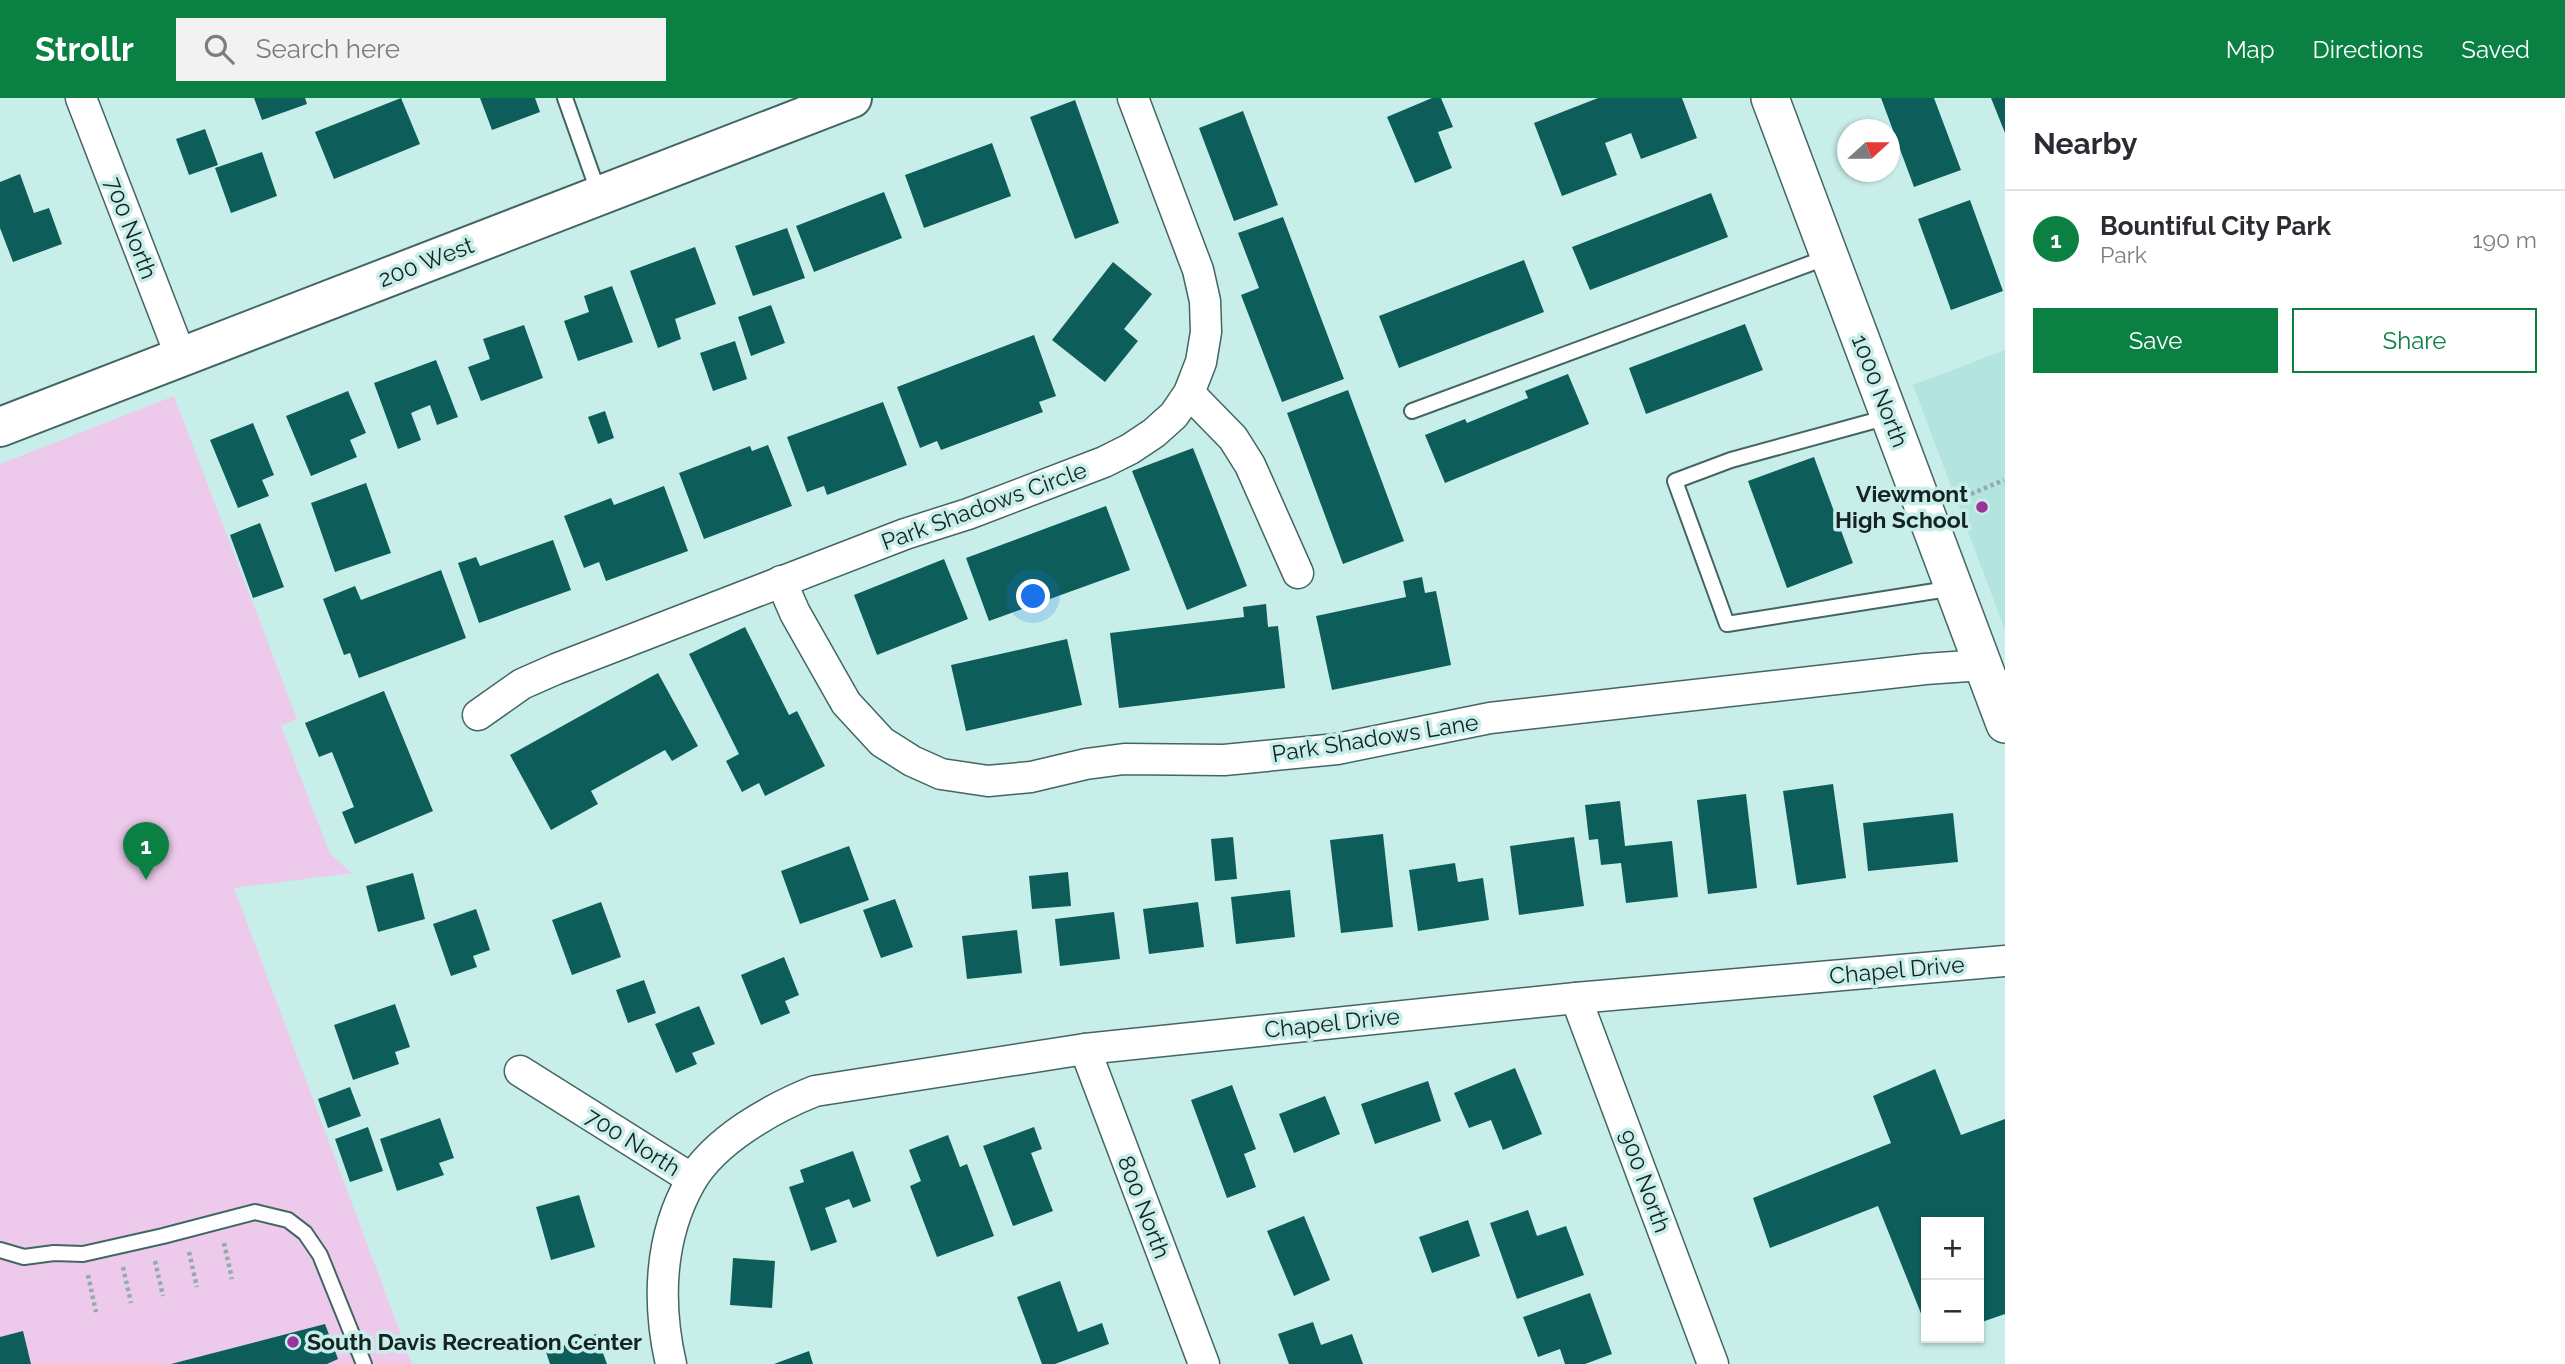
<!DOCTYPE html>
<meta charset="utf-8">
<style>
:root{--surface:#fff;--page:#f2f2f3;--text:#2b2b33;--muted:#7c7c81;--line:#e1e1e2;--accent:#0b8043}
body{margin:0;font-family:Raleway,sans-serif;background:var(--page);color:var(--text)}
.controls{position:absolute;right:21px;bottom:21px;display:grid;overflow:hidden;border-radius:0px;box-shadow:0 2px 5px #0004}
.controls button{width:63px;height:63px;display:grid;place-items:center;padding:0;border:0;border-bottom:2px solid var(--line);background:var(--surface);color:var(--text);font:35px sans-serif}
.compass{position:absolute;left:1837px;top:21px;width:63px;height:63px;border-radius:50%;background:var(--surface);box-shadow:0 2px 5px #0004;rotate:69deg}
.you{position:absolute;left:1034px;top:499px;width:24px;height:24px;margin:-18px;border:5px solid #fff;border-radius:50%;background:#1a73e8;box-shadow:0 0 0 10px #1a73e833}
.badge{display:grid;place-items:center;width:46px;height:46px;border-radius:50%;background:var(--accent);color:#fff;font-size:23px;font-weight:700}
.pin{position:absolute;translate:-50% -58px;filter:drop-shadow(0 2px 4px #0008)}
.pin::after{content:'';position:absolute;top:37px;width:24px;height:21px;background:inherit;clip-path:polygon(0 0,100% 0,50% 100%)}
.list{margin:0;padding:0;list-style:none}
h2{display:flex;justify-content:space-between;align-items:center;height:91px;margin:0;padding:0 28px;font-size:30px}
h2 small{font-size:23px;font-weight:400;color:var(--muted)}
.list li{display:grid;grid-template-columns:46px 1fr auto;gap:21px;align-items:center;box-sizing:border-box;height:98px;padding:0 28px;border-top:2px solid var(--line)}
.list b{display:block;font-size:26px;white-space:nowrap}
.list p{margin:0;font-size:23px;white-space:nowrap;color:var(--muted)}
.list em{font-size:23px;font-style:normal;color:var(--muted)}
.actions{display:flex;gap:14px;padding:21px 28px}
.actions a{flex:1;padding:16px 0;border:2px solid var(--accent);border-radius:0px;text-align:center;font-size:24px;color:var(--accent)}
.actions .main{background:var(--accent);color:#fff}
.icon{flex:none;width:38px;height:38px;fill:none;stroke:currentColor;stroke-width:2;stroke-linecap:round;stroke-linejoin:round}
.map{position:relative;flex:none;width:2005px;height:1266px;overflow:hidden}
header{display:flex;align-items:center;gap:42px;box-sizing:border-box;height:98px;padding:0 35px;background:var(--accent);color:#fff}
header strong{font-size:33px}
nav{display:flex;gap:38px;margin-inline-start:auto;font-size:24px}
.search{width:490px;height:63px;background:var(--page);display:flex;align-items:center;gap:18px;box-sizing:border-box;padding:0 24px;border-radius:0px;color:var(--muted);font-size:26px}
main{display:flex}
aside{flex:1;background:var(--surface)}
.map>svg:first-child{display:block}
</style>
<header>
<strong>Strollr</strong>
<div class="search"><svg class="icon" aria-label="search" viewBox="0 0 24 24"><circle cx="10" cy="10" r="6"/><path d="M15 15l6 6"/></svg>Search here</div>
<nav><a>Map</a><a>Directions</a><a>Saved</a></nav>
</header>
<main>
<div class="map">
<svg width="2005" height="1266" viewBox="0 0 2005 1266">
<rect width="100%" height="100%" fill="#c8eeea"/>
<polygon fill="#b4e4e0" points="2005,252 2005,532 1913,287"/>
<polygon fill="#edcaec" points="174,298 297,621 281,628 330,756 352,775 234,790 412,1266 0,1266 0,366"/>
<g fill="#0d5e5b">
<polygon points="254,0 305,0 307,6 262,22"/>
<polygon points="401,0 420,46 334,81 315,34"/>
<polygon points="480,0 535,0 540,14 492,32"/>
<polygon points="1432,0 1441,0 1453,29 1438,34 1452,70 1415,85 1387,19"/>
<polygon points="1598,0 1682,0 1697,40 1641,61 1631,35 1605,45 1617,77 1562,98 1534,25"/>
<polygon points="1881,0 1934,0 1961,72 1914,89"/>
<polygon points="1991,0 2005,0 2005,35"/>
<polygon points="1075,2 1119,125 1075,141 1030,19"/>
<polygon points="1243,13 1278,107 1234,123 1199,30"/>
<polygon points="205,31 218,67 189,77 176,41"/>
<polygon points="992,45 1011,98 924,130 905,77"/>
<polygon points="262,54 277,98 231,115 215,70"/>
<polygon points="20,76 34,115 49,110 62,146 13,164 0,130 0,84"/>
<polygon points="884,94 902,140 814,174 796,128"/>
<polygon points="1711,95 1728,139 1590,192 1572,149"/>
<polygon points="1970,102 2003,193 1951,212 1918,121"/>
<polygon points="1283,119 1344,281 1282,304 1241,197 1259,190 1238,135"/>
<polygon points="787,130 805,180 753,198 735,148"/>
<polygon points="695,149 716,206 675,221 681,241 658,250 630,173"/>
<polygon points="1524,162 1544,214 1399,270 1379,218"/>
<polygon points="1113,164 1152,196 1124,231 1138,243 1105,284 1052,242"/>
<polygon points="612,188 633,244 578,263 564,223 589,214 584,198"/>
<polygon points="771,207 785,245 751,258 738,219"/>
<polygon points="1745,226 1763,272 1646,316 1629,270"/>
<polygon points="524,227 543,280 481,303 468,269 490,261 483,241"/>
<polygon points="1034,237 1056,298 1039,304 1043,314 941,352 937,343 920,350 897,289"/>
<polygon points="735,243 747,281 713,293 700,255"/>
<polygon points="436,262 458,319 437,327 430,307 411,315 421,342 398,351 374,285"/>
<polygon points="1568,276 1589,326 1445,385 1425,337 1465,321 1467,325 1528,300 1525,293"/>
<polygon points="1348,292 1404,443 1343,466 1287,315"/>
<polygon points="348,293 366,335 350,342 357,359 311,378 286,318"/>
<polygon points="883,304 907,367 827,397 824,388 807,394 787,339"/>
<polygon points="605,313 614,340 598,346 588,319"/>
<polygon points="253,325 274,377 262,382 269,398 238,410 210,342"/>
<polygon points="768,347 792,408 704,441 679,375 750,348 752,353"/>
<polygon points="1193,350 1247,488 1187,512 1132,373"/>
<polygon points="1814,359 1853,465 1787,490 1748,383"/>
<polygon points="366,385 391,455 335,474 311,405"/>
<polygon points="664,388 688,453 606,483 599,464 584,470 564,418 611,400 614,407"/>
<polygon points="1106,408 1130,472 989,523 966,460"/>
<polygon points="260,425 284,489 253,500 230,437"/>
<polygon points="553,442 571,492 479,525 458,465 476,459 480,468"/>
<polygon points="944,461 968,521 877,557 854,497"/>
<polygon points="441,472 466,540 359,580 350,555 344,557 323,501 355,488 361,502"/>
<polygon points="1422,479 1425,495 1436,493 1451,567 1332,592 1316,518 1406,499 1403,483"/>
<polygon points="1266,506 1268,529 1278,528 1285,590 1119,610 1110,535 1244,519 1243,509"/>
<polygon points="745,529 789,617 797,613 825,668 765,698 759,685 742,694 726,663 739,656 689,556"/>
<polygon points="1067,541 1082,607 966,633 951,567"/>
<polygon points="658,575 698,648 672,663 665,652 591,693 598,706 551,732 510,657"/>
<polygon points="384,593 433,713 355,746 342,714 354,709 332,654 319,659 305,625"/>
<polygon points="1833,686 1846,780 1797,787 1783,693"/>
<polygon points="1746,696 1757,790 1708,796 1697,702"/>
<polygon points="1620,703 1625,748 1672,743 1678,799 1626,805 1621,765 1601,767 1598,741 1589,742 1585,707"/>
<polygon points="1953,715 1958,764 1868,773 1863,725"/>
<polygon points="1383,736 1393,829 1341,835 1330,742"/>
<polygon points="1233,739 1237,781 1215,783 1211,741"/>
<polygon points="1574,739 1584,808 1519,817 1510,748"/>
<polygon points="849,748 869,802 800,826 781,773"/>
<polygon points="1455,765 1458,784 1483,780 1489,822 1418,833 1409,772"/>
<polygon points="1068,774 1071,808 1032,811 1029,778"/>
<polygon points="413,775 425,821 378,834 366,788"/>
<polygon points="1290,792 1295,839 1236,846 1231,799"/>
<polygon points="895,801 913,849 881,860 863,812"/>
<polygon points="601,804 621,859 572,877 552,822"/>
<polygon points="1198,804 1204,849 1149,856 1143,811"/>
<polygon points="476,811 490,852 473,858 477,869 451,878 433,826"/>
<polygon points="1114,814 1120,861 1060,868 1055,821"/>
<polygon points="1017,832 1022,875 967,881 962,838"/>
<polygon points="784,859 799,897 785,903 790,915 761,927 741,877"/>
<polygon points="644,882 656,915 628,925 616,892"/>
<polygon points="395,906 410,949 395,954 399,966 353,982 334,927"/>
<polygon points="699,908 715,946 692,955 697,966 676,975 655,926"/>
<polygon points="1515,970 1542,1036 1503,1052 1491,1022 1469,1030 1454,995"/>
<polygon points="1935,971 1961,1037 2005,1021 2005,1216 1979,1225 1979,1124 1926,1124 1926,1228 1878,1108 1770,1150 1753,1100 1891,1045 1873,998"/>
<polygon points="1428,983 1441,1023 1375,1046 1361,1006"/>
<polygon points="1232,987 1256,1051 1244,1056 1256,1089 1227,1100 1191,1002"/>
<polygon points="350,989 361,1018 328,1030 318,1001"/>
<polygon points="1325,998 1340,1036 1294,1055 1279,1016"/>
<polygon points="440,1020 454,1060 439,1065 444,1077 397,1093 380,1041"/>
<polygon points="368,1029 383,1073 350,1084 335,1041"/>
<polygon points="1034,1029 1042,1051 1031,1055 1053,1113 1013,1128 983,1048"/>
<polygon points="948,1037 960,1069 967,1066 994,1138 937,1159 910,1088 921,1083 909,1052"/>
<polygon points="853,1053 871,1103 853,1110 849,1101 825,1110 837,1144 811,1153 789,1089 804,1084 800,1072"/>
<polygon points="579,1097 595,1149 551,1162 536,1109"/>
<polygon points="1528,1112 1537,1138 1566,1128 1584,1177 1517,1201 1490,1125"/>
<polygon points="1304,1118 1330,1182 1294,1198 1267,1133"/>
<polygon points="1468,1122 1480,1158 1432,1175 1419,1139"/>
<polygon points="733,1160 775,1163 772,1210 730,1207"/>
<polygon points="1060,1183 1078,1234 1102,1225 1109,1246 1055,1266 1042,1266 1017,1199"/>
<polygon points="1590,1195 1612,1256 1585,1266 1565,1266 1560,1251 1538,1259 1523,1219"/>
<polygon points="1313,1224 1321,1247 1352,1236 1363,1266 1289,1266 1278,1236"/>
<polygon points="325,1226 338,1261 327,1266 171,1266"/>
<polygon points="23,1233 31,1266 0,1266 0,1239"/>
<polygon points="596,1236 607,1266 550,1266 546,1254"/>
<polygon points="809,1253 813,1266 774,1266"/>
</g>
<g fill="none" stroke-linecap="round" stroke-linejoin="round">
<g stroke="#436563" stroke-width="18">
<g id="service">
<polyline points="565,0 599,96"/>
<polyline points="1412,313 1828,159"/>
<polyline points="1888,319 1731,362 1675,383 1727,526 1954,490"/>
<polyline points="0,1152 24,1159 54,1155 83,1156 163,1138 255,1114 288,1122 305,1135 320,1157 364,1266"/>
</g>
</g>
<g stroke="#436563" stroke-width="33">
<g id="minor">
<polyline points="81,0 181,259"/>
<polyline points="1189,295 1233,340 1250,367 1298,475"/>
<polyline points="781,483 795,515 846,605 882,644 912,663 941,676 988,683 1031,679 1086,666 1124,661 1224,662 1337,651 1490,620 1925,571 1983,567"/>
<polyline points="478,617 522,586 556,571 905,436 968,416 1104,364 1130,351 1154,335 1174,317 1189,295 1201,264 1206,234 1205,203 1198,172 1133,0"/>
<polyline points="1576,900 1713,1266"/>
<polyline points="1085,951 1204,1266"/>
<polyline points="520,973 692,1081"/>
<path d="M671,1266c-14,-61 -12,-127 20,-183 24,-41 81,-73 124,-90l270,-42 491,-51 429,-37"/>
</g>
</g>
<g stroke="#436563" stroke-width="40">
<polyline id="tertiary" points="1770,0 2005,626"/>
</g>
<g stroke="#436563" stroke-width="42">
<polyline id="secondary" points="0,329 852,0"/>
</g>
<g stroke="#8fadaa" stroke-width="4.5" stroke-dasharray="3.5 3.5" stroke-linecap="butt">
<polyline points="1971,396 2004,382"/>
<polyline points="224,1145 232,1181"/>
<polyline points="189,1154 197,1189"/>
<polyline points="155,1163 163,1198"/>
<polyline points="123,1169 131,1205"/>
<polyline points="88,1177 96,1214"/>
</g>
<use href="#service" stroke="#fff" stroke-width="14"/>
<use href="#minor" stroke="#fff" stroke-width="30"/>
<use href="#tertiary" stroke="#fff" stroke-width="37"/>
<use href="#secondary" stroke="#fff" stroke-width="38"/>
</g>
<g fill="#993499" stroke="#c8eeea" stroke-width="2.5">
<circle cx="1982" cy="409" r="7"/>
<circle cx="293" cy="1244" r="7"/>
</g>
<g text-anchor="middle" stroke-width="7" stroke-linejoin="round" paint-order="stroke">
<g font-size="23" fill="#152322" stroke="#c8eeea">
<text transform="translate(131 130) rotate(69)" y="8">700 North</text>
<text transform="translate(426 164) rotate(-21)" y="8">200 West</text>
<text transform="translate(1880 293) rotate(69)" y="8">1000 North</text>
<text transform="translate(984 408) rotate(-20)" y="8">Park Shadows Circle</text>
<text transform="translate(1375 640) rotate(-9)" y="8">Park Shadows Lane</text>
<text transform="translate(1897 872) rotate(-5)" y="8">Chapel Drive</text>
<text transform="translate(1332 925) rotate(-6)" y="8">Chapel Drive</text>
<text transform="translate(633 1044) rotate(32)" y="8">700 North</text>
<text transform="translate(1645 1083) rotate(70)" y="8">900 North</text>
<text transform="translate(1144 1109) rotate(69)" y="8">800 North</text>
</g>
<g font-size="23" font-weight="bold" fill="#152322" stroke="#c8eeea" text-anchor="end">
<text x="1968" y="404">Viewmont<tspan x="1968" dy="26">High School</tspan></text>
<text x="307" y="1252" text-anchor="start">South Davis Recreation Center</text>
</g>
</g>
</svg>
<div class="controls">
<button>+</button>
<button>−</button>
</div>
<svg class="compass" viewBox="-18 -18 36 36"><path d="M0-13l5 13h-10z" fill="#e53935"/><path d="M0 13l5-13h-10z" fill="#7c7c81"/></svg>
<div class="you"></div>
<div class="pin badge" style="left:146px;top:782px">1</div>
</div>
<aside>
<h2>Nearby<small></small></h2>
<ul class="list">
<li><span class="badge">1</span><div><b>Bountiful City Park</b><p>Park</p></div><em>190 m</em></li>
</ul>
<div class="actions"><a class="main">Save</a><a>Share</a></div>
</aside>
</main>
